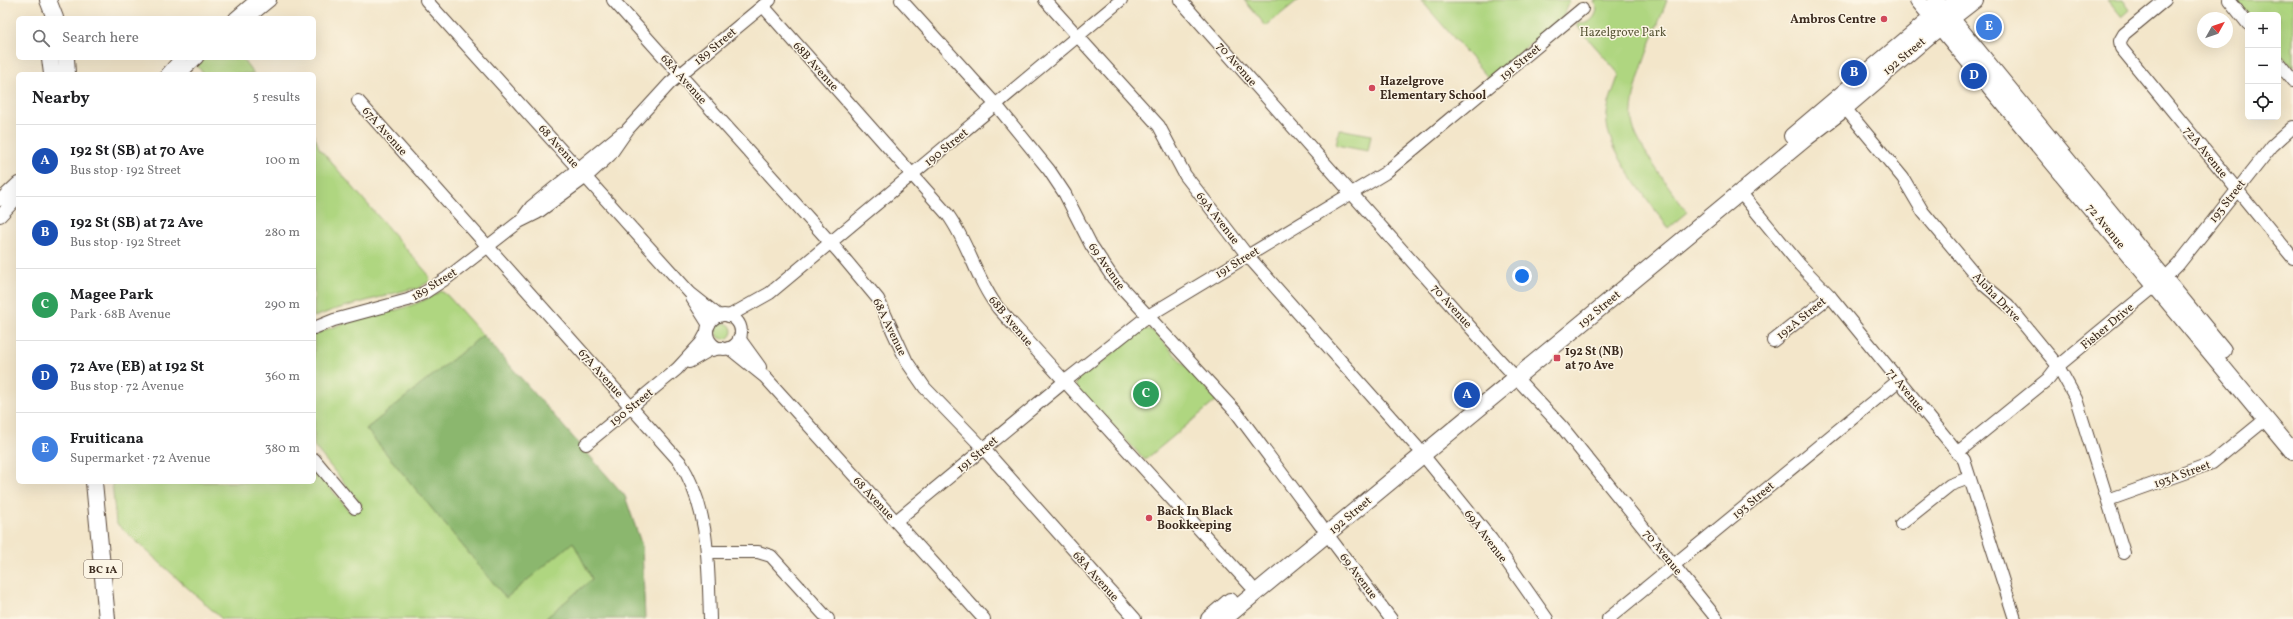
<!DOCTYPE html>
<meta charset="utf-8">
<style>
:root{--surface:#fff;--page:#f2f2f2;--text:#202124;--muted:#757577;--line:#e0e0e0;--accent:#d1495b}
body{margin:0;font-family:Vollkorn,serif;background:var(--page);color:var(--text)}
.controls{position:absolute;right:12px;top:12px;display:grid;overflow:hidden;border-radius:6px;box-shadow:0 4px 16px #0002}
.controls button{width:36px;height:36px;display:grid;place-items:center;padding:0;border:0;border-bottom:1px solid var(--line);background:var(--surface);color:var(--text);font:20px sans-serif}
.compass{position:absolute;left:2197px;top:12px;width:36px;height:36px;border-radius:50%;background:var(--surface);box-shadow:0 4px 16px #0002;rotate:50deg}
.you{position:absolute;left:1522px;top:276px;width:14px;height:14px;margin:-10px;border:3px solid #fff;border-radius:50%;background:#1a73e8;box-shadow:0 0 0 6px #1a73e833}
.badge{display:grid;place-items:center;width:26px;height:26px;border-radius:50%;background:var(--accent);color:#fff;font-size:13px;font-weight:700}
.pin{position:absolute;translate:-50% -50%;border:2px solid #fff;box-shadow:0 1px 4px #0006}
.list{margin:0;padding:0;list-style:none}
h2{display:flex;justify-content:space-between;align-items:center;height:52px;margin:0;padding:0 16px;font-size:17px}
h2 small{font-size:13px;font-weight:400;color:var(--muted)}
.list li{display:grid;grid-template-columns:26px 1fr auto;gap:12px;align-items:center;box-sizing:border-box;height:72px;padding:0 16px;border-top:1px solid var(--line)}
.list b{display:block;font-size:15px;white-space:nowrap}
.list p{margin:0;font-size:13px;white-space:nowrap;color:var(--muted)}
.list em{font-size:13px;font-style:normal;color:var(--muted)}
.icon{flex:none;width:22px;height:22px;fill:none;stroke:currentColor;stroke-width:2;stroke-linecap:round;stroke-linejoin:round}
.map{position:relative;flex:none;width:2293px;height:619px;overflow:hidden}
.search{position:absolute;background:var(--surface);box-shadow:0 4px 16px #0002;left:16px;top:16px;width:300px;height:44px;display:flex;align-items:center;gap:10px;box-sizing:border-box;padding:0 14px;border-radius:6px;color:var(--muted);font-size:15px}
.panel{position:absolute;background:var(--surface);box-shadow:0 4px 16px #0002;left:16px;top:72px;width:300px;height:412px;border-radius:6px}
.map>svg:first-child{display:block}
</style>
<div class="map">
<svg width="2293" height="619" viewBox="0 0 2293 619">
<rect width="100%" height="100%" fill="#fcf5e5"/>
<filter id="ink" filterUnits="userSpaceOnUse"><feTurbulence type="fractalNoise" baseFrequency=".025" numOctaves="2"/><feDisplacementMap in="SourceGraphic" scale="8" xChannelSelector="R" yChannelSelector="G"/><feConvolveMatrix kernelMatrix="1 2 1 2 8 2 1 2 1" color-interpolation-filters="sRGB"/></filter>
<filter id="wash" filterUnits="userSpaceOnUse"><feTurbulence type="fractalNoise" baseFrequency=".012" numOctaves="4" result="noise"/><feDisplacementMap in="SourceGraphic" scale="16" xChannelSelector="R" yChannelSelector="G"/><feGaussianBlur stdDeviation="0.9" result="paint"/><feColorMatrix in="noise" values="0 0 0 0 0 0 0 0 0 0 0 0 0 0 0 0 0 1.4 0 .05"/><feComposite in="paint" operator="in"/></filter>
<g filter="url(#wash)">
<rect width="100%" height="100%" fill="#f3e6ca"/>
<g fill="#afd680" stroke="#75804f">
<polygon points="1244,0 1298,0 1266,26"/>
<polygon points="1421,0 1570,0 1563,17 1503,66 1491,81"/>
<path d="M1594,0h73c-10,29 -42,98 -34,126 5,21 40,66 54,86l-19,16c-18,-27 -58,-73 -61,-104 -2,-17 7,-34 12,-50l-41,-47 -1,-4c10,2 17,-2 20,-13z"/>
<polygon points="2108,0 2123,0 2130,10 2122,17"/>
<polygon points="2237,0 2293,0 2293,68 2278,50 2278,15 2249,15"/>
<polygon points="206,58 242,58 254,74 204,74 197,66"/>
<polygon points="1339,129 1371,135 1368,151 1336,145"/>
<polygon points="314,135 319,148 428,274 430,281 417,289 410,289 333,310 314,317"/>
<path d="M441,291l6,4 36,40 -117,94 140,169 67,-57 19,38 -47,40h-323l-106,-96 -4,-41h202v-13l37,44 11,-8 -48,-59v-111c40,-20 88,-19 127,-44z"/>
<circle cx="724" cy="331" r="8"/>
<path d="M1141,327l12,4 64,69 -72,60 -69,-73c-1,-10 6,-14 15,-16l35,-28 3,-6z"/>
</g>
<polygon fill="#8bb76e" stroke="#637046" points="483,335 625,496 642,546 645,619 545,619 592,579 573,542 506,598 366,429"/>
</g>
<g filter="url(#ink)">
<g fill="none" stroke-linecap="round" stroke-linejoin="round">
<g stroke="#574638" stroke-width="14">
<g id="minor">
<polyline points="426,0 690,293 719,316"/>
<polyline points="613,0 838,251 878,299 907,362 925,388 983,448 1135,619"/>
<polyline points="901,0 997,106 1049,170 1065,194 1091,245 1113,278 1236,412 1321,526"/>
<polyline points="1045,0 1159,126 1185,175 1247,255 1417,447"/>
<polyline points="1180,0 1495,355 1562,427 1717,619"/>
<polyline points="2165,0 2124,34 2120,41 2121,48 2293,258"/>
<polyline points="2229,0 2248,24"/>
<path d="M763,6l185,209c21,29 28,64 50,93l252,277"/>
<polyline points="235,18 256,0"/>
<polyline points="248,18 270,0"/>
<polyline points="2278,62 2293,81"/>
<polyline points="167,74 181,58"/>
<polyline points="180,74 197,58"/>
<path d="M358,101l322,361c30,48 28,102 30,157"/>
<polyline points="1845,108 1903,178 1923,212 1984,285 2008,305 2058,366 2076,399 2124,553"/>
<polyline points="1740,192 1800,265 1830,296 1964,460 2015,619"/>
<polyline points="0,200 18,183"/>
<polyline points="525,215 531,207 622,133"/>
<polyline points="0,216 18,197"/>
<polyline points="2165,278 2178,265 2272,146 2293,127"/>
<polyline points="692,298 709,325"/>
<circle cx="724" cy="332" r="17"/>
<polyline points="729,316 770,293 1121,0"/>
<polyline points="314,328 334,320 408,300 424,293 447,278 519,222 537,213 586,177 610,155 628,129 670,83 770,0"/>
<polyline points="739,338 760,367"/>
<polyline points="1773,341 1830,296"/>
<polyline points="729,348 765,377 984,619"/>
<polyline points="689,362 708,351 721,348"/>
<polyline points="586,444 677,369 701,343 707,332"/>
<polyline points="1957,453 2048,379 2058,366 2155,286"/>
<polyline points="1423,455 1491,539 1547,619"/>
<polyline points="314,459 355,508"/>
<polyline points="2108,500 2212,463 2266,419"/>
<polyline points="896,521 1064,382 1148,316 1385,173 1582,9"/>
<polyline points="1901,524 1950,485 1969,478"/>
<polyline points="1327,534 1391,619"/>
<polyline points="707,552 758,552 771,556 828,619"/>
<polyline points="1608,619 1898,381"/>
</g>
</g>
<g stroke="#574638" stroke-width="18">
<g id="major">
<polyline points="48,0 55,18"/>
<polyline points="1918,0 2293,452"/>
<polyline points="1936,0 2223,350"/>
<polyline points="50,58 52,74"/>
<polyline points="66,58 67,74"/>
<polyline points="1792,136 1922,26 1957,0"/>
<polyline points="94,482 107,619"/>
<polyline points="1209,619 1230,601"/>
<polyline points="1224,619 1806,138 1845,108 1930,35 1975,0"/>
</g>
</g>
<use href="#minor" stroke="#fff" stroke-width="12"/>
<use href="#major" stroke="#fff" stroke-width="16"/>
</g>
</g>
<g fill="#d1495b" stroke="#fcf5e5" stroke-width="1.5">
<circle cx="1884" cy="19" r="4"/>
<circle cx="1372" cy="88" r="4"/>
<rect x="1553" y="354" width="8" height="8" rx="2"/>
<circle cx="1149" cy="518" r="4"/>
</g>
<g text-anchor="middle" stroke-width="3" stroke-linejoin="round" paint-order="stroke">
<rect fill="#fcf5e5" stroke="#75675a" stroke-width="1" x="84" y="560" width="38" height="18" rx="3"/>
<g font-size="11" font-weight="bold" fill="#3b2a1e">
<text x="103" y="573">BC 1A</text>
</g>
<g font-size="12" font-weight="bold" fill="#3b2a1e" stroke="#fcf5e5" text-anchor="start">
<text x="1876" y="23" text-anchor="end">Ambros Centre</text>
<text x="1380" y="85">Hazelgrove<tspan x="1380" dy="14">Elementary School</tspan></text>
<text x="1565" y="355">192 St (NB)<tspan x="1565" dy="14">at 70 Ave</tspan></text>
<text x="1157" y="515">Back In Black<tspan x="1157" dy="14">Bookkeeping</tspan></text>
</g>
<g font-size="12" fill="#585536" stroke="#fcf5e5">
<text x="1623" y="36">Hazelgrove Park</text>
</g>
<g font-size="12" fill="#3b2a1e" stroke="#fcf5e5">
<text transform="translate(715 46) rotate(-40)" y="4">189 Street</text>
<text transform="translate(1904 56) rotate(-40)" y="4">192 Street</text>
<text transform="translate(1520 62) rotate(-40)" y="4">191 Street</text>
<text transform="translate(1237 64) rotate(49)" y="4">70 Avenue</text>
<text transform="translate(816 66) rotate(48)" y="4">68B Avenue</text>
<text transform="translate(684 79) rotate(48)" y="4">68A Avenue</text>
<text transform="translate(385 131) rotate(48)" y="4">67A Avenue</text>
<text transform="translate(559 146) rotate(48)" y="4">68 Avenue</text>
<text transform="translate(946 147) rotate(-39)" y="4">190 Street</text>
<text transform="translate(2206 152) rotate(51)" y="4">72A Avenue</text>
<text transform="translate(2227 201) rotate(-52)" y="4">193 Street</text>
<text transform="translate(1218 218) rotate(52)" y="4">69A Avenue</text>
<text transform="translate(2106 226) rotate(51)" y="4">72 Avenue</text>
<text transform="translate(1237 262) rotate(-31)" y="4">191 Street</text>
<text transform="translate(1107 266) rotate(55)" y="4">69 Avenue</text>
<text transform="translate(434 284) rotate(-32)" y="4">189 Street</text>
<text transform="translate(1997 297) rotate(46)" y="4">Aloha Drive</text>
<text transform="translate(1452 306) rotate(48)" y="4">70 Avenue</text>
<text transform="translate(1599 309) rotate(-40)" y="4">192 Street</text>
<text transform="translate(1801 318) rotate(-39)" y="4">192A Street</text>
<text transform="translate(1011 321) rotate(50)" y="4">68B Avenue</text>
<text transform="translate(2107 326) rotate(-40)" y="4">Fisher Drive</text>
<text transform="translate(890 327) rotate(64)" y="4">68A Avenue</text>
<text transform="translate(601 373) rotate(48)" y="4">67A Avenue</text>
<text transform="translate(1906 390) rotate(51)" y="4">71 Avenue</text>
<text transform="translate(631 407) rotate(-39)" y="4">190 Street</text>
<text transform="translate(977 454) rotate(-40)" y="4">191 Street</text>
<text transform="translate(2182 474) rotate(-20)" y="4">193A Street</text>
<text transform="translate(874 498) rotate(47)" y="4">68 Avenue</text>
<text transform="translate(1753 500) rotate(-40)" y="4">193 Street</text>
<text transform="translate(1350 515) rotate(-40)" y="4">192 Street</text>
<text transform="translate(1486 536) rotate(53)" y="4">69A Avenue</text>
<text transform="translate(1663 552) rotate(51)" y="4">70 Avenue</text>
<text transform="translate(1096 576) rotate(48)" y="4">68A Avenue</text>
<text transform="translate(1359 576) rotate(53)" y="4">69 Avenue</text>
</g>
</g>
</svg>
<div class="controls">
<button>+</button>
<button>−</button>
<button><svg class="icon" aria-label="locate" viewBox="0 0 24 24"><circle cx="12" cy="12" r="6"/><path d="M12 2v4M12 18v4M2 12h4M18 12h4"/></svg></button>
</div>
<svg class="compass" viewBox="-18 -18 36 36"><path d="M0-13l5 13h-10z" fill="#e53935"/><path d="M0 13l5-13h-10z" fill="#757577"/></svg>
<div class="you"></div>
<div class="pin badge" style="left:1467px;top:395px;background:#1a4fb4">A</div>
<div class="pin badge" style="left:1854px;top:73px;background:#1a4fb4">B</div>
<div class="pin badge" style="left:1146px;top:394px;background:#2e9e5b">C</div>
<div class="pin badge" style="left:1974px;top:76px;background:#1a4fb4">D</div>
<div class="pin badge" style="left:1989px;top:27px;background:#3f7fe0">E</div>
<div class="search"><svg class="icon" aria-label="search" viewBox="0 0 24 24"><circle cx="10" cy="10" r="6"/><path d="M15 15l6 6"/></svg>Search here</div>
<section class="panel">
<h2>Nearby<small>5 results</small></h2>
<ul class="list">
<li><span class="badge" style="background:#1a4fb4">A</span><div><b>192 St (SB) at 70 Ave</b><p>Bus stop · 192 Street</p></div><em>100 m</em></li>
<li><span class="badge" style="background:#1a4fb4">B</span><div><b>192 St (SB) at 72 Ave</b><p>Bus stop · 192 Street</p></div><em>280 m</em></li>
<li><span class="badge" style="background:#2e9e5b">C</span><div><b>Magee Park</b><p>Park · 68B Avenue</p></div><em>290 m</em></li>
<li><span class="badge" style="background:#1a4fb4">D</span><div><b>72 Ave (EB) at 192 St</b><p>Bus stop · 72 Avenue</p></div><em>360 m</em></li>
<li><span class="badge" style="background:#3f7fe0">E</span><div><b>Fruiticana</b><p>Supermarket · 72 Avenue</p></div><em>380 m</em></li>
</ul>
</section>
</div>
